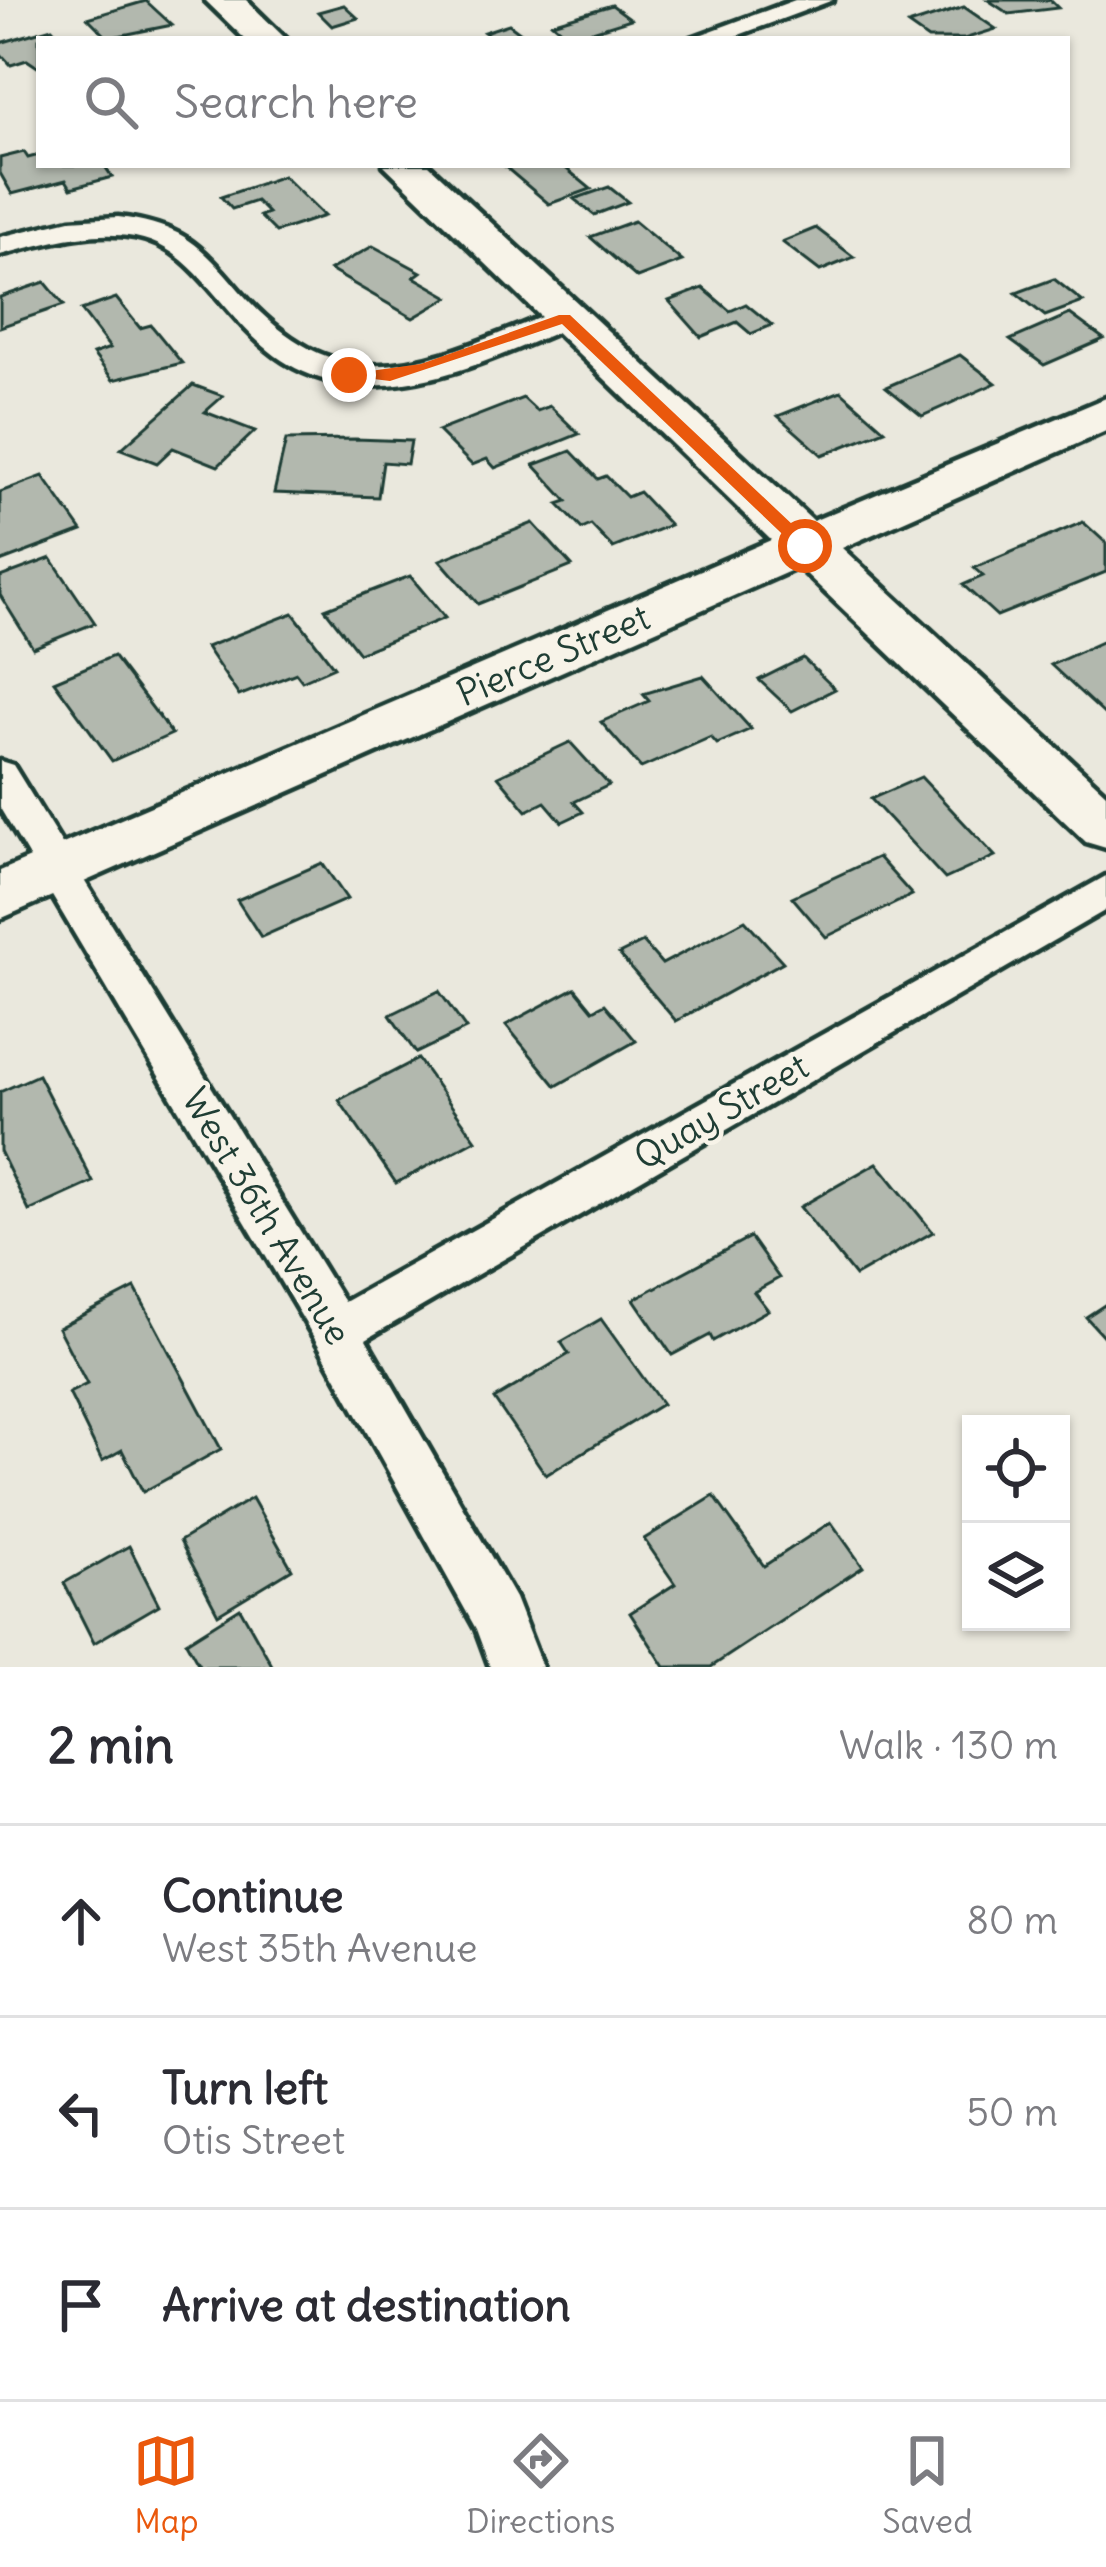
<!DOCTYPE html>
<meta charset="utf-8">
<style>
:root{--surface:#fff;--page:#f2f2f3;--text:#2b2b33;--muted:#7c7c81;--line:#e1e1e2;--accent:#ea580c}
body{margin:0;font-family:Delius,sans-serif;background:var(--page);color:var(--text)}
.controls{position:absolute;right:36px;bottom:36px;display:grid;overflow:hidden;border-radius:0px;box-shadow:0 3px 9px #0004}
.controls button{width:108px;height:108px;display:grid;place-items:center;padding:0;border:0;border-bottom:3px solid var(--line);background:var(--surface);color:var(--text);font:60px sans-serif}
.stop{position:absolute;width:36px;height:36px;margin:-27px;border:9px solid #ea580c;border-radius:50%;background:#fff}
.stop.end{background:#ea580c;border-color:#fff;box-shadow:0 3px 12px #0008}
.list{margin:0;padding:0;list-style:none}
h2{display:flex;justify-content:space-between;align-items:center;height:156px;margin:0;padding:0 48px;font-size:51px}
h2 small{font-size:39px;font-weight:400;color:var(--muted)}
.list li{display:grid;grid-template-columns:78px 1fr auto;gap:36px;align-items:center;box-sizing:border-box;height:192px;padding:0 48px;border-top:3px solid var(--line)}
.list b{display:block;font-size:45px;white-space:nowrap}
.list p{margin:0;font-size:39px;white-space:nowrap;color:var(--muted)}
.list em{font-size:39px;font-style:normal;color:var(--muted)}
.icon{flex:none;width:66px;height:66px;fill:none;stroke:currentColor;stroke-width:2;stroke-linecap:round;stroke-linejoin:round}
.map{position:relative;flex:none;width:1106px;height:1667px;overflow:hidden}
.search{position:absolute;background:var(--surface);box-shadow:0 3px 9px #0004;left:36px;right:36px;top:36px;height:132px;display:flex;align-items:center;gap:30px;box-sizing:border-box;padding:0 42px;border-radius:0px;color:var(--muted);font-size:45px}
.sheet{height:732px;background:var(--surface)}
nav{display:flex;justify-content:space-around;align-items:center;box-sizing:border-box;height:168px;border-top:3px solid var(--line);background:var(--surface);font-size:33px;color:var(--muted)}
nav a{display:grid;justify-items:center;gap:6px}
nav .on{color:var(--accent)}
.map>svg:first-child{display:block}
</style>
<div class="map">
<svg width="1106" height="1667" viewBox="0 0 1106 1667">
<rect width="100%" height="100%" fill="#eae8dd"/>
<filter id="ink" filterUnits="userSpaceOnUse"><feTurbulence type="fractalNoise" baseFrequency=".00833" numOctaves="2"/><feDisplacementMap in="SourceGraphic" scale="24" xChannelSelector="R" yChannelSelector="G"/><feConvolveMatrix kernelMatrix="1 2 1 2 8 2 1 2 1" color-interpolation-filters="sRGB"/></filter>
<g filter="url(#ink)">
<g fill="#b2b8ae" stroke="#1f3d34" stroke-width="3">
<polygon points="988,0 1050,0 1058,8 1009,14"/>
<polygon points="146,1 172,25 108,38 88,18"/>
<polygon points="344,5 358,18 332,26 318,12"/>
<polygon points="612,5 631,19 570,38 552,23"/>
<polygon points="964,7 996,29 964,39 928,39 908,25"/>
<polygon points="509,24 529,39 486,39 491,37 484,32"/>
<polygon points="52,28 62,39 39,39 39,68 27,60 11,65 0,53 0,43"/>
<polygon points="24,152 28,158 39,155 39,165 104,165 112,177 71,188 66,180 12,194 0,173 0,158"/>
<polygon points="503,165 562,165 591,189 549,204"/>
<polygon points="283,176 324,216 276,232 260,216 268,213 256,201 232,209 221,197"/>
<polygon points="609,187 628,202 594,215 574,199"/>
<polygon points="634,221 682,261 637,278 590,237"/>
<polygon points="816,228 854,257 820,271 782,242"/>
<polygon points="373,246 421,272 414,277 449,297 413,318 330,270"/>
<polygon points="1054,279 1083,302 1045,316 1016,293"/>
<polygon points="45,282 64,305 0,327 0,297"/>
<polygon points="703,288 730,311 746,304 772,325 751,334 737,322 701,337 669,301"/>
<polygon points="116,298 140,328 151,325 182,363 113,380 93,354 110,348 81,310"/>
<polygon points="1070,314 1104,339 1044,365 1010,340"/>
<polygon points="960,355 996,383 922,416 886,387"/>
<polygon points="193,385 223,396 205,412 255,431 218,466 173,448 157,463 121,449"/>
<polygon points="841,391 885,430 822,455 778,416"/>
<polygon points="523,398 537,411 550,406 579,434 495,468 487,459 472,465 438,431"/>
<polygon points="355,439 411,441 407,464 383,462 378,497 274,493 286,440"/>
<polygon points="571,451 598,479 606,476 627,497 639,492 670,525 613,548 591,525 582,529 558,504 567,501 534,465"/>
<polygon points="43,476 82,531 0,562 0,492"/>
<polygon points="1083,522 1106,543 1106,572 997,616 963,585 983,576 974,568"/>
<polygon points="533,523 572,566 478,604 440,560"/>
<polygon points="51,558 95,623 33,648 0,595 0,577"/>
<polygon points="410,576 445,618 359,653 325,609"/>
<polygon points="293,613 334,667 302,681 296,673 239,696 206,647"/>
<polygon points="1106,640 1106,713 1104,714 1051,665"/>
<polygon points="113,656 172,734 112,761 54,681"/>
<polygon points="803,658 835,689 792,711 759,680"/>
<polygon points="703,676 751,729 717,744 711,737 641,768 601,722 649,701 643,694"/>
<polygon points="570,742 609,785 574,802 583,812 562,822 545,802 527,811 498,776"/>
<polygon points="921,777 995,856 945,879 871,799"/>
<polygon points="878,857 912,895 826,937 792,897"/>
<polygon points="322,863 347,899 261,937 237,900"/>
<polygon points="745,920 783,962 676,1021 619,954 643,942 662,964"/>
<polygon points="575,988 593,1010 605,1004 636,1041 556,1086 506,1025"/>
<polygon points="439,991 466,1029 416,1053 390,1015"/>
<polygon points="418,1059 476,1140 396,1183 339,1100"/>
<polygon points="38,1075 93,1182 29,1211 0,1151 0,1092"/>
<polygon points="877,1163 933,1232 855,1276 800,1207"/>
<polygon points="750,1237 779,1278 754,1292 768,1310 713,1341 710,1335 672,1355 634,1299"/>
<polygon points="135,1288 221,1449 143,1492 122,1450 102,1461 69,1393 87,1384 58,1328"/>
<polygon points="1106,1304 1106,1339 1086,1317"/>
<polygon points="601,1319 662,1404 546,1475 494,1399 569,1354 561,1342"/>
<polygon points="714,1496 764,1566 831,1522 863,1567 711,1667 665,1667 630,1613 675,1584 644,1539"/>
<polygon points="252,1498 292,1569 218,1614 180,1541"/>
<polygon points="129,1546 159,1605 94,1643 64,1583"/>
<polygon points="240,1608 273,1667 200,1667 186,1642"/>
</g>
<g fill="none" stroke-linecap="round" stroke-linejoin="round">
<g stroke="#1f3d34" stroke-width="9">
<g id="street">
<polygon points="795,0 833,0 728,39 689,39"/>
<path d="M118,217c63,8 81,26 121,73 106,121 188,71 315,22l11,-3 15,9 -4,6c-69,28 -143,66 -219,61 -123,-9 -138,-133 -222,-148 -46,-8 -91,7 -135,18v-18l70,-17z"/>
<polygon points="0,761 13,765 344,1302 1106,876 1106,910 366,1339 515,1598 542,1667 490,1667 476,1629 319,1346 0,808"/>
</g>
</g>
<g stroke="#1f3d34" stroke-width="9">
<g id="secondary">
<polygon points="205,0 246,0 286,39 245,39"/>
<polygon points="384,165 429,165 813,521 1106,398 1106,431 842,548 1106,793 1106,848 1086,842 799,567 0,919 0,871 771,540"/>
</g>
</g>
<use href="#street" fill="#f7f3e8" fill-rule="evenodd"/>
<use href="#secondary" fill="#f7f3e8" fill-rule="evenodd"/>
</g>
</g>
<polygon fill="#ea580c" points="559,315 570,315 811,542 811,550 799,550 562,324 390,381 341,375 421,364"/>
<g text-anchor="middle" stroke-width="9" stroke-linejoin="round" paint-order="stroke">
<g font-size="36" fill="#1f3d34" stroke="#f7f3e8">
<text transform="translate(553 655) rotate(-23)" y="13">Pierce Street</text>
<text transform="translate(721 1111) rotate(-30)" y="13">Quay Street</text>
<text transform="translate(267 1216) rotate(59)" y="13">West 36th Avenue</text>
</g>
</g>
</svg>
<div class="controls">
<button><svg class="icon" aria-label="locate" viewBox="0 0 24 24"><circle cx="12" cy="12" r="6"/><path d="M12 2v4M12 18v4M2 12h4M18 12h4"/></svg></button>
<button><svg class="icon" aria-label="layers" viewBox="0 0 24 24"><path d="M12 4l9 5-9 5-9-5zM3 14l9 5 9-5"/></svg></button>
</div>
<div class="stop" style="left:805px;top:546px"></div>
<div class="stop end" style="left:349px;top:375px"></div>
<div class="search"><svg class="icon" aria-label="search" viewBox="0 0 24 24"><circle cx="10" cy="10" r="6"/><path d="M15 15l6 6"/></svg>Search here</div>
</div>
<section class="sheet">
<h2>2 min<small>Walk · 130 m</small></h2>
<ul class="list">
<li><svg class="icon" aria-label="ahead" viewBox="0 0 24 24"><path d="M12 20V5M6 11l6-6 6 6"/></svg><div><b>Continue</b><p>West 35th Avenue</p></div><em>80 m</em></li>
<li><svg class="icon" aria-label="left" viewBox="0 0 24 24"><path d="M17 20v-9H6M10 6l-5 5 5 5"/></svg><div><b>Turn left</b><p>Otis Street</p></div><em>50 m</em></li>
<li><svg class="icon" aria-label="arrive" viewBox="0 0 24 24"><path d="M6 21V4h12l-3 4 3 4H6"/></svg><div><b>Arrive at destination</b></div></li>
</ul>
</section>
<nav>
<a class="on"><svg class="icon" aria-label="map" viewBox="0 0 24 24"><path d="M3 6l6-2 6 2 6-2v14l-6 2-6-2-6 2zM9 4v14M15 6v14"/></svg>Map</a>
<a><svg class="icon" aria-label="directions" viewBox="0 0 24 24"><path d="M12 3l9 9-9 9-9-9zM9 14v-3h6M13 9l2 2-2 2"/></svg>Directions</a>
<a><svg class="icon" aria-label="saved" viewBox="0 0 24 24"><path d="M7 4h10v16l-5-4-5 4z"/></svg>Saved</a>
</nav>
